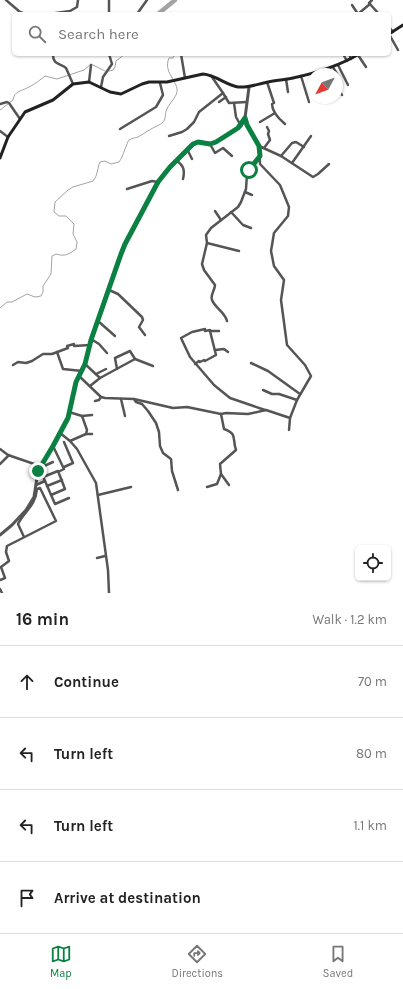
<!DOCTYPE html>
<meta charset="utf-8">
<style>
:root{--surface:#fff;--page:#f6f6f6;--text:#222;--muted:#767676;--line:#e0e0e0;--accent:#0b8043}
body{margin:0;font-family:Karla,sans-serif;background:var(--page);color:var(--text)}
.controls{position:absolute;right:12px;bottom:12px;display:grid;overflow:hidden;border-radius:6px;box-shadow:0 1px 3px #0004}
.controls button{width:36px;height:36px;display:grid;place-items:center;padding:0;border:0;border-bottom:1px solid var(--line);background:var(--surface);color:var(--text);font:20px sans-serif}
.compass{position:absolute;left:307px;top:68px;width:36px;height:36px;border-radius:50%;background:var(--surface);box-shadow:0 1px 3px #0004;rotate:229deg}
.stop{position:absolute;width:12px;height:12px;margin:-9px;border:3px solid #0b8043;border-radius:50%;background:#fff}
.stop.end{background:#0b8043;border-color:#fff;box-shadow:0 1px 4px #0008}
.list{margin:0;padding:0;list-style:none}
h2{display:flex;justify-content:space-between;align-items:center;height:52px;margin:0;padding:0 16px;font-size:17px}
h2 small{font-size:13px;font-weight:400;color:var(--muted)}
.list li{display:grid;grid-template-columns:26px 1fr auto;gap:12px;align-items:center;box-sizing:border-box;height:72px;padding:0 16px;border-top:1px solid var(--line)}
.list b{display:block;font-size:15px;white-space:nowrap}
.list em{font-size:13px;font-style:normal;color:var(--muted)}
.icon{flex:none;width:22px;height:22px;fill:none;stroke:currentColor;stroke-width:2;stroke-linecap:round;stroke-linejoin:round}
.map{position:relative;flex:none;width:403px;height:593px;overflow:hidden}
.search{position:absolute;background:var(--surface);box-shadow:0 1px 3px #0004;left:12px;right:12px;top:12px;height:44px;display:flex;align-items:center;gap:10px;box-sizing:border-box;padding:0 14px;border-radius:6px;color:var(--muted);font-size:15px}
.sheet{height:340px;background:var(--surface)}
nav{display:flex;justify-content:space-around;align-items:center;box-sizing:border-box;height:56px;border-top:1px solid var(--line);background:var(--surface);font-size:11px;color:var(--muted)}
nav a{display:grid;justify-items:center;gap:2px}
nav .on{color:var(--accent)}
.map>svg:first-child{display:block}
</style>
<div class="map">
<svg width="403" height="593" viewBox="0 0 403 593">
<rect width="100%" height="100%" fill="#fff"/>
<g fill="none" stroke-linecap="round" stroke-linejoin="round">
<g stroke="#a3a3a3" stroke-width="1">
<polyline points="109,71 113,70 115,67 116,61 125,54"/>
<path d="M0,110l13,-10c1,-9 9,-9 16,-13 6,-3 11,-7 16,-11l12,3 27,-9 7,-6 14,7"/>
<path d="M0,308l7,-6h5l15,-8 8,3 6,-1 2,-4v-6l8,-12 1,-18 4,-2c9,3 13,0 20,-5l1,-7 -4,-8 1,-10 -8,-8h-7l-5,-4 1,-10 13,-12 5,-3 20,-6c5,-6 4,-12 7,-19l5,-1 6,3 8,-2c4,-5 8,-20 10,-22 3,-2 6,-2 9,-3 7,-4 12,-8 19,-11 2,-1 4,-2 5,-3 4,-3 3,-8 4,-12 2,-6 7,-10 10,-16 6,-12 -14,-21 -7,-37h4l2,-4"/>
</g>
<polyline stroke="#a3a3a3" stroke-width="4.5" points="158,14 175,0"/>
<g stroke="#555" stroke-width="2.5">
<polyline points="6,0 20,12 25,14"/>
<polyline points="372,0 369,3 379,14"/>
<polyline points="352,5 358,14"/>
<polyline points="49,14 70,11 77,7 78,0"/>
<polyline points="109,14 109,0"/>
<polyline points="137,14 147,0"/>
<polyline points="358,14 370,4"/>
<polyline points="389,27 393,32"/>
<polyline points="389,34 398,50"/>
<polyline points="181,54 185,78"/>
<polyline points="343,54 347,61"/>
<polyline points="349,54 351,59"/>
<path d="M53,55c0,10 7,8 13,13l7,16"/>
<polyline points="358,55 366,67"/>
<polyline points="338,65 348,85"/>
<polyline points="333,67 337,74"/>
<polyline points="337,75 341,86 337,89"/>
<polyline points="301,76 309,102"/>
<polyline points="286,79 288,92"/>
<polyline points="89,82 91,65"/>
<path d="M267,82l7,21 -2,1c0,8 7,15 13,20"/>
<polyline points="101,87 103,77 112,64 109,54"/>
<polyline points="338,88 342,95"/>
<polyline points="223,93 229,103 247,102"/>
<polyline points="333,98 333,99"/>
<polyline points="219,102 226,97"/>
<polyline points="234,103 236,117 241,126"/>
<polyline points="0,104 7,102 9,103 20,119"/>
<polyline points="245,118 247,125 259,146 260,164 280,185 289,207 288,216 274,233 271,251 274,266 284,280 281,300 287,345 305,365 311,376 297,400 290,418"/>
<polyline points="260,122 275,113"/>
<polyline points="120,129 156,107 163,95 160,83"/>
<polyline points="0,131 8,137"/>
<polyline points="169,136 182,132 187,129 194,122 199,112 223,93 212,77"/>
<polyline points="210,144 215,153 223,148 232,156"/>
<polyline points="259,146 281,156 313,177 318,174 329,164"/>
<polyline points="264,148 270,140 268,134 269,131 267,127"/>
<polyline points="187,149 192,159"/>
<polyline points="281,156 292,143 296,142 304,147"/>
<path d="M176,160c8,6 9,10 7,19"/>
<polyline points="292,163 311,136"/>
<polyline points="127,189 152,181 158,182"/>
<polyline points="245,192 252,195"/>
<polyline points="215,211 221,220"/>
<polyline points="231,212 243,225 251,228"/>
<polyline points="207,243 239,251"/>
<polyline points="109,290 118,294 142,317 143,320 139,327 145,335"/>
<polyline points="98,321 115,336"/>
<path d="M227,321c-2,-9 -12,-13 -15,-21 -2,-5 3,-10 3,-15l-11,-15 -2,-6 5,-21 -1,-8 5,-7 27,-21 3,-5 5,-13 1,-15 5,-10 8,-7"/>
<polyline points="219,331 210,331 210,330 205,331 205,329 192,332 181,338 190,357 214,385 230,398 265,410"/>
<polyline points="91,339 99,344 107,353"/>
<polyline points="215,350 224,349 228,352"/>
<polyline points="57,352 63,369 82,371"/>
<polyline points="135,359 153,366"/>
<polyline points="251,363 268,371 300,394"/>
<polyline points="85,364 100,378 135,359 130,351 115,358 117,369"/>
<polyline points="195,364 199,361 200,362 204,360 205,361 216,355 210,331"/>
<polyline points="13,365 18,362 26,363 32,361 43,354 52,354 68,348 67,346 74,344 74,346 90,345"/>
<polyline points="96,374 106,369"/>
<polyline points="79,376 101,397 105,398 134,399 173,408 187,407 221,414 226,413 248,414 266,410 290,418 289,430"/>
<polyline points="90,386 100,378"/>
<polyline points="263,390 272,394 279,394 297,400"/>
<polyline points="121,399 125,416"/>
<polyline points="134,399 136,402 142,404 148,411 156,423 159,432 160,446 163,453 171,459 172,471 178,490"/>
<polyline points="95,401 99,400 101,397"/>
<polyline points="69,412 82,416 92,415"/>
<polyline points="60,433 70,441 77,449 96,483 108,570 109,593"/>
<polyline points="86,434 92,434"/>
<polyline points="70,441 86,434 87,430 82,416"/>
<polyline points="64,442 73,463 64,467"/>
<polyline points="53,446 64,469 60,471"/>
<polyline points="0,449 8,455 40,466"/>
<polyline points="0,464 9,455"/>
<polyline points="221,474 229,485"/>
<polyline points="43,477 58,471 65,489 51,495"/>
<polyline points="45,481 40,470 42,467 53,462"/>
<polyline points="36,485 45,481 55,504 69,498"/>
<polyline points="47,486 62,480"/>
<path d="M207,487l10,-3 4,-10 -1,-10 16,-14c-4,-11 2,-16 -12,-21l-3,-15"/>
<polyline points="98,495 131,487"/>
<polyline points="97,558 105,556"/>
<path d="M0,580l5,-2 -4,-11 8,-6 -3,-9 1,-6 49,-25 -16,-33 -3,1c-2,18 -12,21 -19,35l6,13"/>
<polyline points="0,589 2,593"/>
</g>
<polyline stroke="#555" stroke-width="3" points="0,535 12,525 26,510 34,497 38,471 53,446 68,418 76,382 85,364 91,340 123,249 158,182 170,167 193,145 198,142 210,144 216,142 241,126 245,118 249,87"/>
<g stroke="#222" stroke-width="3">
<polyline points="389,34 403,25"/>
<path d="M0,158l8,-21 17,-25 28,-12 20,-16 16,-2 21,10 11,2 21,-10 7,-2h18l36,-8c13,1 23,11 35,13 11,1 19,-3 30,-5 8,-2 16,-2 25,-4 23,-5 46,-12 66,-24"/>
</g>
</g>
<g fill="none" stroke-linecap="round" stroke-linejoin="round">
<polyline stroke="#0b8043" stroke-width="5" points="38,471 53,446 68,418 76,382 85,364 91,340 121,254 125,244 158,182 170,167 193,144 198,142 210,144 216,142 238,128 245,118 247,125 259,146 260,156 249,170"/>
</g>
</svg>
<div class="controls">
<button><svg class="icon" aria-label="locate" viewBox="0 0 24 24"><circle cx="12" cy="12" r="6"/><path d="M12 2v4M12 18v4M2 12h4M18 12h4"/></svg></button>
</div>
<svg class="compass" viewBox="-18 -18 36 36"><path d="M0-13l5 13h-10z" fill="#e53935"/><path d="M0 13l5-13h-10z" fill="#767676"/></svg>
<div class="stop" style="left:249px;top:170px"></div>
<div class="stop end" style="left:38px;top:471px"></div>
<div class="search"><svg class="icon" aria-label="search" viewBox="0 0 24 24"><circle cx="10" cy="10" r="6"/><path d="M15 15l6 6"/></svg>Search here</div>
</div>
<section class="sheet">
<h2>16 min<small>Walk · 1.2 km</small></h2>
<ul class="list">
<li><svg class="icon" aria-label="ahead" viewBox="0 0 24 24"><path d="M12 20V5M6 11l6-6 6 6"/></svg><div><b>Continue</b></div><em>70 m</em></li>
<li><svg class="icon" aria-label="left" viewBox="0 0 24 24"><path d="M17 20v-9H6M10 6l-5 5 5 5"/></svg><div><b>Turn left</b></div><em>80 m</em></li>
<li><svg class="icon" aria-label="left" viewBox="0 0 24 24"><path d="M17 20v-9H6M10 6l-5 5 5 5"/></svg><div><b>Turn left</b></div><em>1.1 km</em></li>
<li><svg class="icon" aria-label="arrive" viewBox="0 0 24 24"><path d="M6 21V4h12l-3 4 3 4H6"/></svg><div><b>Arrive at destination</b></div></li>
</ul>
</section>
<nav>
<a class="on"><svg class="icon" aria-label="map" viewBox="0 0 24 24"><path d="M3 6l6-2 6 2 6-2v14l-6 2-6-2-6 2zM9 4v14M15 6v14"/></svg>Map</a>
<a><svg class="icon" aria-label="directions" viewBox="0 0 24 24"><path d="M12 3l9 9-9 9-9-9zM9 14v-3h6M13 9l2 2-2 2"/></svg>Directions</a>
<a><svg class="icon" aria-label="saved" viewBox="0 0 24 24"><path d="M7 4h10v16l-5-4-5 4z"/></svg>Saved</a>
</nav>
